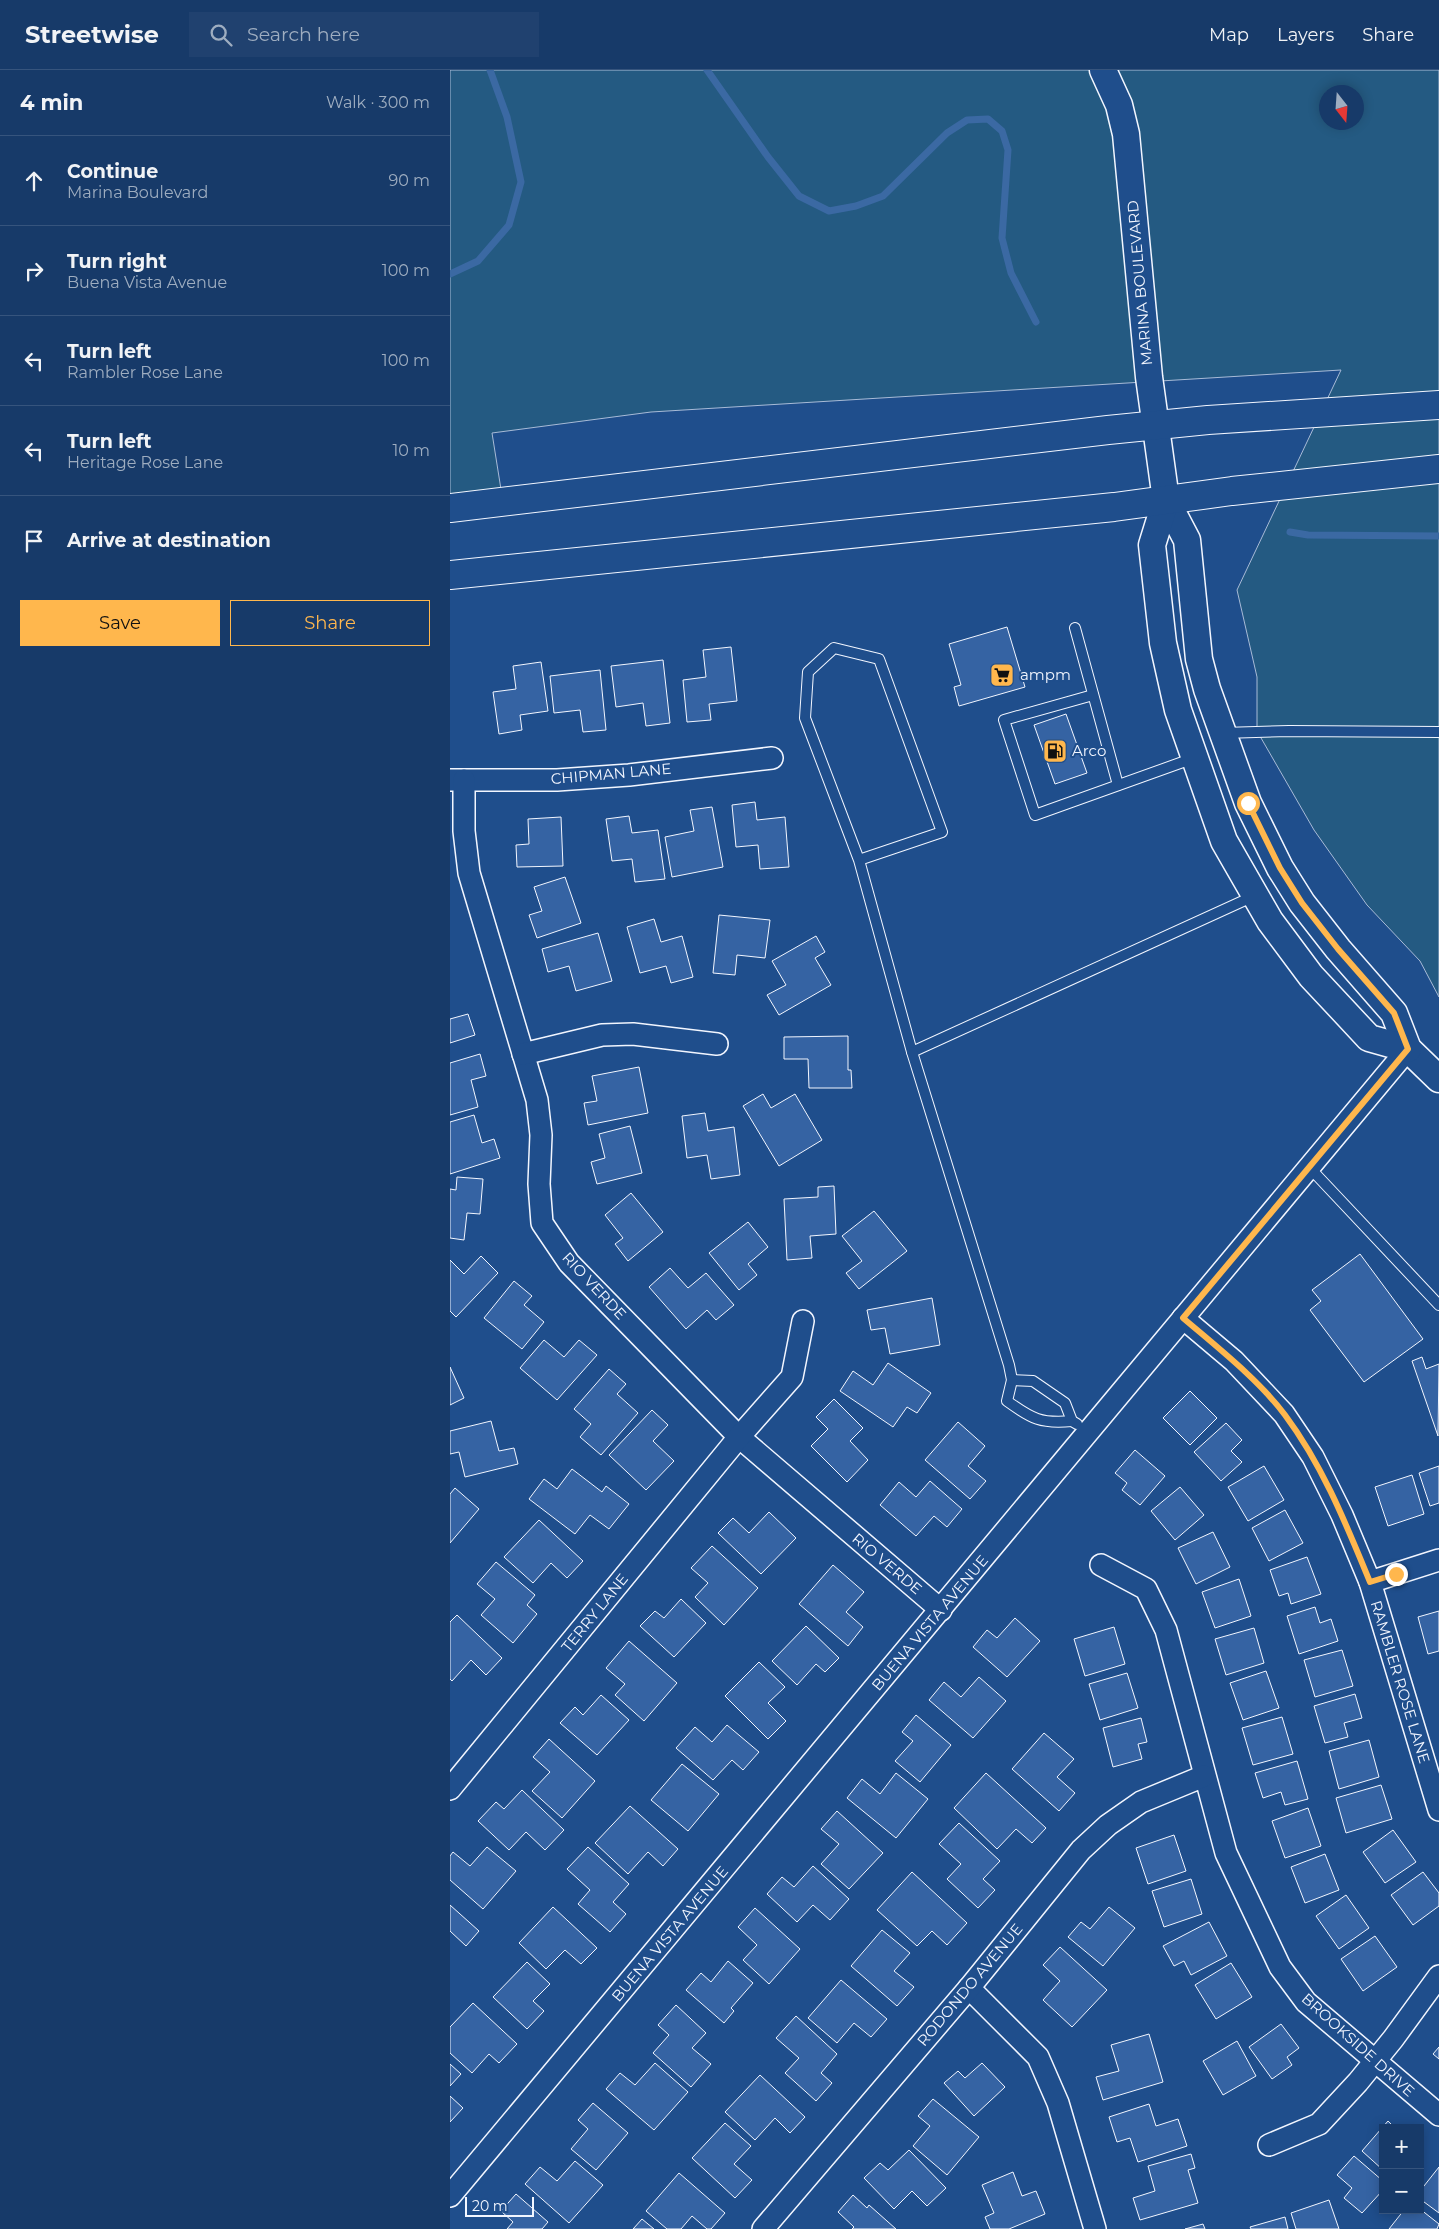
<!DOCTYPE html>
<meta charset="utf-8">
<style>
:root{--surface:#173a69;--page:#20416f;--text:#f1f3f6;--muted:#9eadc0;--line:#36547d;--accent:#ffb74d}
body{margin:0;font-family:Montserrat,sans-serif;background:var(--page);color:var(--text)}
.controls{position:absolute;right:15px;bottom:15px;display:grid;overflow:hidden;border-radius:0px;box-shadow:0 2px 12px #0003}
.controls button{width:45px;height:45px;display:grid;place-items:center;padding:0;border:0;border-bottom:1px solid var(--line);background:var(--surface);color:var(--text);font:25px sans-serif}
.compass{position:absolute;left:869px;top:15px;width:45px;height:45px;border-radius:50%;background:var(--surface);box-shadow:0 2px 12px #0003;rotate:163deg}
.scale{position:absolute;left:15px;bottom:12px;width:69px;box-sizing:border-box;padding-left:5px;border:2px solid #f2f6ff;border-top:0;font-size:14px;line-height:18px;white-space:nowrap;color:#f2f6ff;-webkit-text-stroke:4px #1f4e8c;paint-order:stroke}
.stop{position:absolute;width:15px;height:15px;margin:-11px;border:4px solid #ffb74d;border-radius:50%;background:#fff}
.stop.end{background:#ffb74d;border-color:#fff;box-shadow:0 1px 5px #0008}
.list{margin:0;padding:0;list-style:none}
h2{display:flex;justify-content:space-between;align-items:center;height:65px;margin:0;padding:0 20px;font-size:21px}
h2 small{font-size:16px;font-weight:400;color:var(--muted)}
.list li{display:grid;grid-template-columns:32px 1fr auto;gap:15px;align-items:center;box-sizing:border-box;height:90px;padding:0 20px;border-top:1px solid var(--line)}
.list b{display:block;font-size:19px;white-space:nowrap}
.list p{margin:0;font-size:16px;white-space:nowrap;color:var(--muted)}
.list em{font-size:16px;font-style:normal;color:var(--muted)}
.actions{display:flex;gap:10px;padding:15px 20px}
.actions a{flex:1;padding:11px 0;border:1px solid var(--accent);border-radius:0px;text-align:center;font-size:18px;color:var(--accent)}
.actions .main{background:var(--accent);color:#111}
.icon{flex:none;width:28px;height:28px;fill:none;stroke:currentColor;stroke-width:2;stroke-linecap:round;stroke-linejoin:round}
.map{position:relative;flex:none;width:989px;height:2159px;overflow:hidden}
header{display:flex;align-items:center;gap:30px;box-sizing:border-box;height:70px;padding:0 25px;background:var(--surface);border-bottom:1px solid var(--line)}
header strong{font-size:24px}
nav{display:flex;gap:28px;margin-inline-start:auto;font-size:18px}
.search{width:350px;height:45px;background:var(--page);display:flex;align-items:center;gap:12px;box-sizing:border-box;padding:0 18px;border-radius:0px;color:var(--muted);font-size:19px}
main{display:flex}
aside{flex:1;background:var(--surface)}
.map>svg:first-child{display:block}
</style>
<header>
<strong>Streetwise</strong>
<div class="search"><svg class="icon" aria-label="search" viewBox="0 0 24 24"><circle cx="10" cy="10" r="6"/><path d="M15 15l6 6"/></svg>Search here</div>
<nav><a>Map</a><a>Layers</a><a>Share</a></nav>
</header>
<main>
<aside>
<h2>4 min<small>Walk · 300 m</small></h2>
<ul class="list">
<li><svg class="icon" aria-label="ahead" viewBox="0 0 24 24"><path d="M12 20V5M6 11l6-6 6 6"/></svg><div><b>Continue</b><p>Marina Boulevard</p></div><em>90 m</em></li>
<li><svg class="icon" aria-label="right" viewBox="0 0 24 24"><path d="M7 20v-9h11M14 6l5 5-5 5"/></svg><div><b>Turn right</b><p>Buena Vista Avenue</p></div><em>100 m</em></li>
<li><svg class="icon" aria-label="left" viewBox="0 0 24 24"><path d="M17 20v-9H6M10 6l-5 5 5 5"/></svg><div><b>Turn left</b><p>Rambler Rose Lane</p></div><em>100 m</em></li>
<li><svg class="icon" aria-label="left" viewBox="0 0 24 24"><path d="M17 20v-9H6M10 6l-5 5 5 5"/></svg><div><b>Turn left</b><p>Heritage Rose Lane</p></div><em>10 m</em></li>
<li><svg class="icon" aria-label="arrive" viewBox="0 0 24 24"><path d="M6 21V4h12l-3 4 3 4H6"/></svg><div><b>Arrive at destination</b></div></li>
</ul>
<div class="actions"><a class="main">Save</a><a>Share</a></div>
</aside>
<div class="map">
<svg width="989" height="2159" viewBox="0 0 989 2159">
<rect width="100%" height="100%" fill="#1f4e8c"/>
<path fill="#245a82" stroke="#a8bbd7" fill-rule="evenodd" d="M0,0h989v927l-19,-36 -53,-56 -53,-75 -57,-99v-54l-20,-87 104,-220 -690,42 -159,21 11,69 -53,6zM876,22h30v30h-30z"/>
<g fill="none" stroke-linecap="round" stroke-linejoin="round">
<g stroke="#3b69a3" stroke-width="7">
<polyline points="257,0 318,87 349,126 379,141 406,136 433,126 497,63 517,50 538,49 552,61 558,80 552,168 561,203 586,252"/>
<polyline points="0,204 28,191 59,155 71,112 57,47 40,0"/>
<polyline points="840,462 858,465 989,466"/>
</g>
</g>
<g fill="#3563a3" stroke="#f2f6ff">
<polygon points="557,557 575,617 509,636 504,617 511,615 499,574"/>
<polygon points="281,577 287,631 259,634 261,650 237,652 233,610 256,607 253,580"/>
<polygon points="213,590 220,653 196,656 193,633 166,637 161,596"/>
<polygon points="91,592 98,641 70,645 72,660 49,664 43,622 66,619 63,596"/>
<polygon points="150,600 156,660 133,662 130,640 104,643 100,606"/>
<polygon points="616,644 637,703 605,714 584,655"/>
<polygon points="305,732 307,750 335,747 339,797 310,799 308,775 286,777 282,735"/>
<polygon points="262,737 273,797 222,807 215,767 244,761 240,740"/>
<polygon points="179,746 182,763 208,760 215,809 185,812 182,789 162,791 156,749"/>
<polygon points="111,747 113,796 67,797 66,775 79,774 78,749"/>
<polygon points="115,807 131,853 87,868 79,845 92,841 84,817"/>
<polygon points="269,845 320,850 315,888 287,885 285,905 263,903"/>
<polygon points="204,849 211,872 232,866 243,907 221,913 216,896 190,903 177,857"/>
<polygon points="148,863 162,911 126,921 119,896 98,902 92,879"/>
<polygon points="366,866 375,882 365,888 381,915 329,945 317,925 336,915 322,891"/>
<polygon points="18,944 25,965 0,973 0,949"/>
<polygon points="398,966 398,1000 401,1000 402,1018 359,1018 358,989 334,989 334,967"/>
<polygon points="30,984 36,1006 21,1010 28,1037 0,1045 0,993"/>
<polygon points="189,997 198,1043 138,1055 134,1033 147,1031 142,1006"/>
<polygon points="313,1024 321,1038 345,1024 372,1070 329,1096 293,1036"/>
<polygon points="255,1043 258,1061 284,1057 290,1105 261,1109 257,1085 237,1088 232,1046"/>
<polygon points="24,1045 32,1073 44,1069 50,1088 0,1104 0,1052"/>
<polygon points="180,1056 192,1103 147,1114 141,1092 155,1088 149,1064"/>
<polygon points="7,1107 33,1109 30,1144 17,1143 14,1170 0,1168 0,1119 6,1120"/>
<polygon points="384,1116 386,1164 360,1166 362,1188 337,1190 334,1129 368,1127 368,1117"/>
<polygon points="181,1123 213,1162 178,1191 165,1174 173,1168 155,1145"/>
<polygon points="424,1141 457,1181 409,1219 396,1203 412,1191 392,1166"/>
<polygon points="298,1152 318,1177 298,1194 307,1205 289,1220 259,1183"/>
<polygon points="910,1184 973,1269 914,1312 860,1240 871,1231 862,1220"/>
<polygon points="31,1186 48,1203 6,1247 0,1241 0,1190 14,1204"/>
<polygon points="220,1198 238,1218 256,1203 284,1235 266,1250 257,1240 236,1259 199,1217"/>
<polygon points="64,1211 82,1226 74,1235 94,1252 72,1279 34,1248"/>
<polygon points="482,1228 490,1275 440,1284 435,1258 421,1260 417,1240"/>
<polygon points="94,1270 114,1287 129,1270 147,1285 107,1330 70,1298"/>
<polygon points="972,1287 976,1299 989,1294 988,1366 962,1291"/>
<polygon points="438,1293 481,1323 467,1343 457,1337 443,1357 390,1321 403,1301 423,1315"/>
<polygon points="0,1297 14,1328 0,1335"/>
<polygon points="159,1299 176,1314 167,1324 188,1343 151,1385 130,1367 141,1354 124,1339"/>
<polygon points="740,1321 767,1348 740,1375 713,1348"/>
<polygon points="384,1329 413,1358 400,1371 418,1390 397,1412 361,1376 378,1359 366,1347"/>
<polygon points="202,1340 218,1355 203,1371 224,1391 196,1420 159,1385"/>
<polygon points="41,1351 49,1381 64,1378 68,1394 15,1407 9,1382 0,1384 0,1361"/>
<polygon points="508,1352 535,1376 518,1396 536,1411 520,1429 475,1390"/>
<polygon points="776,1353 792,1370 781,1381 792,1392 771,1411 744,1382"/>
<polygon points="685,1380 715,1406 690,1435 672,1420 677,1413 665,1403"/>
<polygon points="814,1396 834,1430 798,1451 778,1417"/>
<polygon points="989,1396 989,1433 980,1436 969,1403"/>
<polygon points="122,1399 152,1422 156,1416 179,1434 159,1459 140,1445 125,1464 79,1429 94,1409 107,1419"/>
<polygon points="962,1405 974,1444 938,1456 925,1417"/>
<polygon points="480,1411 512,1439 497,1457 484,1446 466,1466 430,1435 449,1412 466,1427"/>
<polygon points="730,1417 754,1445 725,1470 701,1441"/>
<polygon points="5,1418 29,1439 0,1473 0,1424"/>
<polygon points="835,1440 853,1473 819,1491 802,1458"/>
<polygon points="319,1442 346,1468 311,1504 268,1463 283,1448 299,1463"/>
<polygon points="89,1450 133,1491 117,1508 101,1493 83,1513 54,1487"/>
<polygon points="763,1462 780,1497 746,1514 728,1478"/>
<polygon points="262,1476 308,1518 274,1555 245,1527 258,1513 241,1498"/>
<polygon points="857,1487 871,1524 841,1534 838,1523 829,1526 820,1500"/>
<polygon points="46,1492 85,1525 77,1535 87,1544 63,1573 31,1545 45,1529 27,1514"/>
<polygon points="383,1495 414,1522 396,1542 413,1557 398,1576 349,1534"/>
<polygon points="789,1509 801,1546 765,1558 752,1522"/>
<polygon points="231,1529 256,1553 224,1587 190,1556 205,1541 214,1548"/>
<polygon points="865,1537 870,1553 881,1549 888,1571 849,1584 837,1546"/>
<polygon points="989,1541 989,1581 978,1584 968,1547"/>
<polygon points="7,1545 52,1588 36,1605 21,1590 2,1611 0,1609 0,1552"/>
<polygon points="565,1548 590,1571 557,1607 523,1577 537,1560 547,1568"/>
<polygon points="356,1556 389,1588 375,1602 366,1594 347,1615 322,1591"/>
<polygon points="664,1557 675,1594 635,1606 624,1569"/>
<polygon points="804,1558 814,1593 776,1605 765,1569"/>
<polygon points="179,1571 227,1613 194,1651 165,1625 175,1614 156,1598"/>
<polygon points="892,1580 903,1616 865,1627 854,1590"/>
<polygon points="309,1592 335,1617 318,1633 336,1651 318,1669 275,1626"/>
<polygon points="816,1601 829,1638 793,1650 780,1613"/>
<polygon points="677,1603 688,1638 650,1650 639,1614"/>
<polygon points="529,1607 556,1631 523,1668 479,1630 494,1612 511,1627"/>
<polygon points="905,1624 912,1648 894,1653 898,1667 875,1673 864,1636"/>
<polygon points="151,1625 179,1650 147,1685 110,1653 125,1637 133,1645"/>
<polygon points="466,1645 501,1675 470,1712 445,1691 463,1671 452,1662"/>
<polygon points="832,1647 843,1684 803,1695 792,1658"/>
<polygon points="691,1648 697,1672 688,1674 692,1689 663,1697 653,1658"/>
<polygon points="277,1655 309,1682 293,1700 282,1690 263,1710 226,1678 245,1657 262,1672"/>
<polygon points="594,1663 624,1689 607,1707 625,1723 609,1741 562,1699"/>
<polygon points="99,1669 145,1711 112,1748 82,1721 100,1702 83,1687"/>
<polygon points="919,1670 929,1707 889,1719 879,1681"/>
<polygon points="847,1691 858,1729 835,1735 831,1722 813,1728 805,1703"/>
<polygon points="232,1694 269,1724 238,1761 201,1730"/>
<polygon points="446,1703 478,1729 446,1768 397,1728 412,1709 430,1724"/>
<polygon points="536,1703 596,1758 582,1773 566,1759 547,1779 504,1738"/>
<polygon points="931,1715 942,1749 896,1763 886,1728"/>
<polygon points="72,1720 114,1760 95,1780 76,1762 59,1780 28,1751 46,1732 54,1739"/>
<polygon points="180,1736 228,1779 213,1796 198,1782 178,1804 145,1773"/>
<polygon points="858,1738 871,1776 835,1788 822,1751"/>
<polygon points="387,1741 433,1783 399,1819 371,1794 389,1774 371,1759"/>
<polygon points="509,1753 550,1791 533,1809 545,1820 528,1838 497,1809 511,1794 489,1774"/>
<polygon points="943,1760 966,1792 935,1813 913,1782"/>
<polygon points="724,1765 736,1801 698,1814 686,1778"/>
<polygon points="37,1777 66,1801 33,1839 0,1810 0,1786 3,1782 20,1796"/>
<polygon points="138,1777 179,1814 163,1832 176,1844 160,1862 128,1834 140,1820 117,1799"/>
<polygon points="875,1784 889,1820 855,1833 841,1797"/>
<polygon points="363,1796 399,1829 380,1850 363,1835 347,1852 317,1824 332,1807 344,1817"/>
<polygon points="462,1802 517,1853 497,1875 482,1861 467,1876 427,1840"/>
<polygon points="973,1802 989,1823 989,1836 963,1855 941,1825"/>
<polygon points="741,1809 752,1844 714,1857 702,1821"/>
<polygon points="896,1825 919,1858 889,1879 866,1846"/>
<polygon points="0,1835 29,1861 16,1876 0,1861"/>
<polygon points="103,1837 147,1878 131,1894 115,1880 96,1899 69,1873"/>
<polygon points="659,1837 685,1858 653,1896 618,1867 631,1852 640,1859"/>
<polygon points="305,1838 350,1879 319,1914 293,1890 307,1875 288,1857"/>
<polygon points="759,1852 777,1886 741,1905 734,1891 724,1896 713,1876"/>
<polygon points="432,1860 460,1883 444,1901 464,1917 447,1936 401,1896"/>
<polygon points="925,1866 947,1897 913,1921 891,1889"/>
<polygon points="610,1877 657,1920 622,1957 593,1930 610,1911 593,1895"/>
<polygon points="278,1891 303,1913 281,1938 284,1941 274,1953 236,1920 251,1903 261,1912"/>
<polygon points="77,1892 100,1914 83,1931 94,1941 77,1959 43,1927"/>
<polygon points="781,1893 802,1927 766,1949 745,1915"/>
<polygon points="391,1910 437,1949 421,1967 404,1953 387,1973 358,1948"/>
<polygon points="23,1933 67,1974 49,1993 39,1984 22,2003 0,1983 0,1957"/>
<polygon points="226,1935 256,1963 242,1978 261,1994 241,2017 203,1983 219,1965 208,1955"/>
<polygon points="346,1946 387,1984 371,2003 382,2013 366,2031 335,2003 349,1988 326,1968"/>
<polygon points="831,1954 849,1978 837,1987 842,1995 822,2009 799,1977"/>
<polygon points="699,1964 713,2012 653,2030 646,2007 669,2001 661,1975"/>
<polygon points="787,1971 806,2006 773,2025 753,1991"/>
<polygon points="989,1977 989,1989 983,1984"/>
<polygon points="205,1993 238,2022 204,2060 156,2019 170,2003 185,2015"/>
<polygon points="532,1993 555,2017 524,2046 494,2013 508,2001 515,2008"/>
<polygon points="0,1994 11,2004 0,2016"/>
<polygon points="310,2005 355,2047 340,2063 325,2048 305,2070 275,2042"/>
<polygon points="0,2026 13,2038 0,2052"/>
<polygon points="483,2029 529,2067 497,2105 463,2076 480,2056 468,2046"/>
<polygon points="143,2033 178,2063 146,2100 121,2079 138,2059 128,2050"/>
<polygon points="699,2034 706,2056 728,2049 737,2076 688,2092 680,2068 667,2072 659,2047"/>
<polygon points="938,2051 945,2058 933,2058 933,2100 912,2081"/>
<polygon points="275,2053 301,2076 284,2094 302,2110 285,2128 242,2088"/>
<polygon points="459,2080 496,2118 477,2136 462,2121 444,2139 414,2108 430,2093 438,2100"/>
<polygon points="741,2084 745,2098 738,2100 748,2133 690,2150 683,2128 705,2121 698,2096"/>
<polygon points="904,2086 933,2111 933,2120 912,2143 894,2128 902,2118 887,2105"/>
<polygon points="125,2091 153,2115 119,2153 75,2114 90,2097 107,2111"/>
<polygon points="989,2097 989,2143 970,2129 970,2121"/>
<polygon points="563,2102 572,2126 586,2121 595,2144 559,2159 540,2159 535,2147 544,2143 532,2115"/>
<polygon points="229,2103 275,2143 261,2159 257,2159 242,2146 231,2159 217,2159 196,2141"/>
<polygon points="66,2124 98,2152 92,2159 57,2159 63,2152 51,2141"/>
<polygon points="403,2125 417,2138 419,2135 446,2159 402,2159 404,2157 388,2142"/>
<polygon points="879,2130 889,2159 846,2159 841,2143"/>
<polygon points="970,2139 989,2154 987,2159 939,2159 954,2140"/>
<polygon points="835,2147 838,2159 801,2159 800,2157"/>
<polygon points="192,2149 204,2159 183,2159"/>
<polygon points="753,2154 755,2159 735,2159"/>
</g>
<g fill="none" stroke-linecap="round" stroke-linejoin="round">
<g stroke="#f2f6ff" stroke-width="12">
<g id="service">
<polyline points="625,558 668,715"/>
<polyline points="643,625 554,650 585,745 744,688"/>
<polyline points="773,663 839,661 989,662"/>
<polyline points="409,790 355,648 358,602 384,578 429,589 492,762 409,790 462,982 804,826"/>
<path d="M462,982l97,313 3,15 -5,21c25,18 34,23 65,20"/>
<polyline points="859,1097 989,1235"/>
<polyline points="562,1310 583,1311 615,1333 622,1351 627,1354"/>
</g>
</g>
<g stroke="#f2f6ff" stroke-width="24">
<g id="minor">
<polyline points="1,710 107,710 179,705 322,688"/>
<polyline points="14,710 14,761 19,803 87,1030 91,1065 89,1114 92,1153 119,1193 289,1367 491,1540"/>
<polyline points="73,984 152,965 183,964 267,974"/>
<polyline points="733,1248 784,1291 834,1344 863,1387 892,1445 920,1512 989,1740"/>
<polyline points="651,1495 696,1519 716,1560 776,1783 830,1897 856,1932 989,2045"/>
<polyline points="920,1512 989,1490"/>
<polyline points="0,1719 289,1367 342,1307 353,1251"/>
<polyline points="519,1918 588,1987 608,2033 645,2159"/>
<polyline points="819,2075 869,2054 908,2012 943,1969 989,1906"/>
<polyline points="0,2126 958,979"/>
<polyline points="313,2159 519,1918 631,1780 658,1755 691,1732 754,1706"/>
</g>
</g>
<g stroke="#f2f6ff" stroke-width="29">
<g id="tertiary">
<polyline points="653,0 669,35 676,64 699,307 716,430 737,470 749,589 757,619 798,733 830,798 852,833 888,879 944,943 958,979 989,1009"/>
<polyline points="716,430 702,475 713,573 728,640 774,771 820,851 861,906 919,968 958,979"/>
</g>
</g>
<g stroke="#f2f6ff" stroke-width="30">
<g id="trunk">
<polyline points="0,438 658,360 758,350 989,335"/>
<polyline points="0,505 664,437 782,421 989,399"/>
</g>
</g>
<use href="#service" stroke="#1f4e8c" stroke-width="10"/>
<use href="#minor" stroke="#1f4e8c" stroke-width="21"/>
<use href="#tertiary" stroke="#1f4e8c" stroke-width="26"/>
<use href="#trunk" stroke="#1f4e8c" stroke-width="28"/>
</g>
<g fill="none" stroke-linecap="round" stroke-linejoin="round">
<path stroke="#ffb74d" stroke-width="6" d="M798,733l32,65 22,35 36,46 56,64 14,36 -225,269c34,29 76,62 102,97 38,51 61,109 85,167l26,-8"/>
</g>
<defs>
<g id="supermarket-square" transform="scale(1.25)"><rect x="-9" y="-9" width="18" height="18" rx="4" fill="#ffb74d" stroke="#1f4e8c"/><path d="M-6-5.5h2.5l.6 2H6L4.5 2H-2.5L-4.4-4H-6ZM-1.5 3.2a1.3 1.3 0 1 0 .1 0ZM3 3.2a1.3 1.3 0 1 0 .1 0Z" fill="#111"/></g>
<g id="fuel-square" transform="scale(1.25)"><rect x="-9" y="-9" width="18" height="18" rx="4" fill="#ffb74d" stroke="#1f4e8c"/><path d="M-5.5-6h7V0h2V4h1.3V-2.5L3-4.5l.8-.8L6-3V5H2.5V1h-1V6h-7ZM-4.2-4.7v3.2H.2V-4.7Z" fill="#111"/></g>
</defs>
<g fill-rule="evenodd">
<use href="#supermarket-square" x="552" y="605"/>
<use href="#fuel-square" x="605" y="681"/>
</g>
<g text-anchor="middle" stroke-width="4" stroke-linejoin="round" paint-order="stroke">
<g font-size="15" fill="#f2f6ff" stroke="#1f4e8c">
<text transform="translate(690 213) rotate(-95)" y="5">MARINA BOULEVARD</text>
<text transform="translate(161 704) rotate(-5)" y="5">CHIPMAN LANE</text>
<text transform="translate(144 1216) rotate(47)" y="5">RIO VERDE</text>
<text transform="translate(437 1494) rotate(40)" y="5">RIO VERDE</text>
<text transform="translate(145 1543) rotate(-51)" y="5">TERRY LANE</text>
<text transform="translate(480 1553) rotate(-50)" y="5">BUENA VISTA AVENUE</text>
<text transform="translate(950 1612) rotate(73)" y="5">RAMBLER ROSE LANE</text>
<text transform="translate(220 1864) rotate(-50)" y="5">BUENA VISTA AVENUE</text>
<text transform="translate(520 1915) rotate(-50)" y="5">RODONDO AVENUE</text>
<text transform="translate(908 1975) rotate(42)" y="5">BROOKSIDE DRIVE</text>
</g>
<g font-size="15" fill="#f2f6ff" stroke="#1f4e8c" text-anchor="start">
<text x="570" y="610">ampm</text>
<text x="622" y="686">Arco</text>
</g>
</g>
</svg>
<div class="controls">
<button>+</button>
<button>−</button>
</div>
<svg class="compass" viewBox="-18 -18 36 36"><path d="M0-13l5 13h-10z" fill="#e53935"/><path d="M0 13l5-13h-10z" fill="#9eadc0"/></svg>
<div class="scale">20 m</div>
<div class="stop" style="left:798px;top:733px"></div>
<div class="stop end" style="left:946px;top:1504px"></div>
</div>
</main>
